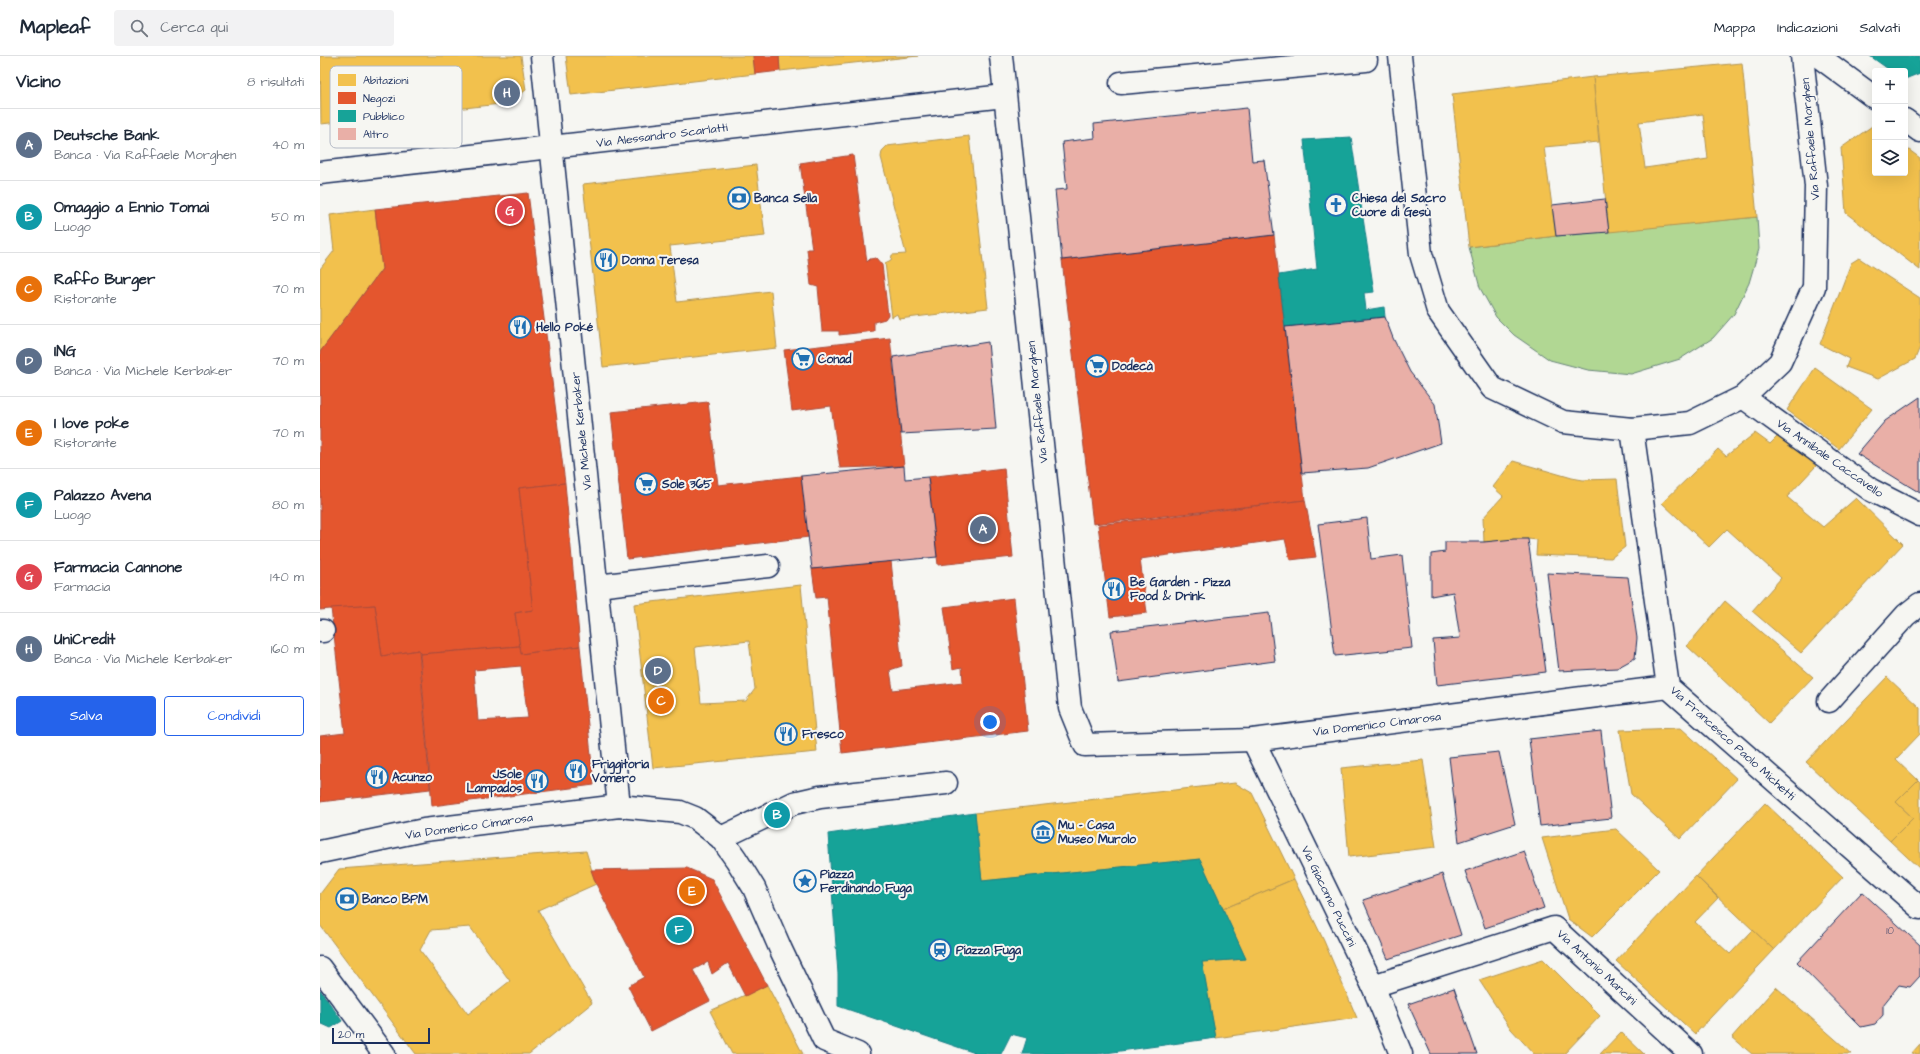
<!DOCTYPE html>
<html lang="it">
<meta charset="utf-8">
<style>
:root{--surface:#fff;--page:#f2f2f3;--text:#1f2937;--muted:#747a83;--line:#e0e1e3;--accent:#2563eb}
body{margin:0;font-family:"Architects Daughter",sans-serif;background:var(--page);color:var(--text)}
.controls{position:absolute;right:12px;top:12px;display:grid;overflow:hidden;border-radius:4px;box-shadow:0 4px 16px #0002}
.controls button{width:36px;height:36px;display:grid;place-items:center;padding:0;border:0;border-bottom:1px solid var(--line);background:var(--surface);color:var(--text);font:20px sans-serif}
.scale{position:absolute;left:12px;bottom:10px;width:98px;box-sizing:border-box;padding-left:4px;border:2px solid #1b2f5e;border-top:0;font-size:11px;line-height:14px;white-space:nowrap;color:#1b2f5e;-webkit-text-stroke:3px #f6f6f2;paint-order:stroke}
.you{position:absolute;left:670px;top:666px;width:14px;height:14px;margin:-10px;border:3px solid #fff;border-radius:50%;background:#1a73e8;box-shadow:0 0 0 6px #1a73e833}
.badge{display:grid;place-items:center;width:26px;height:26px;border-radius:50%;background:var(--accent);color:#fff;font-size:13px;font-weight:700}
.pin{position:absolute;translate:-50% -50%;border:2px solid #fff;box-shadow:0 1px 4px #0006}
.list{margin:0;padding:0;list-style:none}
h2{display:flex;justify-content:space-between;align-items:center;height:52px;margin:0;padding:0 16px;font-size:17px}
h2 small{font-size:13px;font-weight:400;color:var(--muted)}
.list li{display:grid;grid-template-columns:26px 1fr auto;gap:12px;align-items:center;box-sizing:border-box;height:72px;padding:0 16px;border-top:1px solid var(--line)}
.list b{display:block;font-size:15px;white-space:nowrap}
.list p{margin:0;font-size:13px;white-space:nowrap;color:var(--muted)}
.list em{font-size:13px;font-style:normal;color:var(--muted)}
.actions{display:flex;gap:8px;padding:12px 16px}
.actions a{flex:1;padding:9px 0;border:1px solid var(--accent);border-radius:4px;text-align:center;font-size:14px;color:var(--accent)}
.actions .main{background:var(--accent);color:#fff}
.icon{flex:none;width:22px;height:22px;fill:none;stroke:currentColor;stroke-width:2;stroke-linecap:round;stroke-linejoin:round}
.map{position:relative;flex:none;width:1600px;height:998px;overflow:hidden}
header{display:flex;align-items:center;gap:24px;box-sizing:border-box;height:56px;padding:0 20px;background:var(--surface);border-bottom:1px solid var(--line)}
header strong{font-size:19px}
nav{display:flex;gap:22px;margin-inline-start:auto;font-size:14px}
.search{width:280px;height:36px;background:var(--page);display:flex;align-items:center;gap:10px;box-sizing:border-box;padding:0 14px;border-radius:4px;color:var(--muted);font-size:15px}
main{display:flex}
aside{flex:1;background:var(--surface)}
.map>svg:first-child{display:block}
</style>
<header>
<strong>Mapleaf</strong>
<div class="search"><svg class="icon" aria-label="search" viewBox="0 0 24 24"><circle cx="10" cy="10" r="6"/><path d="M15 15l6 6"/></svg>Cerca qui</div>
<nav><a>Mappa</a><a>Indicazioni</a><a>Salvati</a></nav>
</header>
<main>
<aside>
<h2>Vicino<small>8 risultati</small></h2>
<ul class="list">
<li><span class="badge" style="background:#5c6f8a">A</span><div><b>Deutsche Bank</b><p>Banca · Via Raffaele Morghen</p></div><em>40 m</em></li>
<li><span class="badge" style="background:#0f9aa8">B</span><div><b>Omaggio a Ennio Tomai</b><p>Luogo</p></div><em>50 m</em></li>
<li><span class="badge" style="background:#e8710a">C</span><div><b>Raffo Burger</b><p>Ristorante</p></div><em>70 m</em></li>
<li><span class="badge" style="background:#5c6f8a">D</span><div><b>ING</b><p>Banca · Via Michele Kerbaker</p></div><em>70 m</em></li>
<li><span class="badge" style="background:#e8710a">E</span><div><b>I love poke</b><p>Ristorante</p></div><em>70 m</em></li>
<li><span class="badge" style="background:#0f9aa8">F</span><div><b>Palazzo Avena</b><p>Luogo</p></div><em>80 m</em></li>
<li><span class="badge" style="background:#e0444e">G</span><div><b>Farmacia Cannone</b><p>Farmacia</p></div><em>140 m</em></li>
<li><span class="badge" style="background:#5c6f8a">H</span><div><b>UniCredit</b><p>Banca · Via Michele Kerbaker</p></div><em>160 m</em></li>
</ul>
<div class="actions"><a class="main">Salva</a><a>Condividi</a></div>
</aside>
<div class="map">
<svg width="1600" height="998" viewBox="0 0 1600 998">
<rect width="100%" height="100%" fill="#f6f6f2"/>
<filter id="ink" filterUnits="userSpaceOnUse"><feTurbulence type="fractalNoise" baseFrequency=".025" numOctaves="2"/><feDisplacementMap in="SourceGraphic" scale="8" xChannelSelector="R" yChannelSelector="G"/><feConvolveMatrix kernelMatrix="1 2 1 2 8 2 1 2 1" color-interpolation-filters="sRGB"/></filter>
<g filter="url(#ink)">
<polygon fill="#b1d793" stroke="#668378" points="1437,161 1439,193 1429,227 1414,258 1393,282 1360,303 1311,318 1268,314 1230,304 1194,279 1176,261 1160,232 1149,191 1236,180"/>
<g fill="#f2c14e" stroke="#b29553" fill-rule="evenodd">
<polygon points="0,0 201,0 206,34 189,47 1,68"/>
<polygon points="246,0 433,0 435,18 251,39"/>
<polygon points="459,0 598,0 460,15"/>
<path d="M1422,7l15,154 -148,15 -16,-155zM1383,58l5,45 -63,9 -6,-46z"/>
<polygon points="1273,21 1279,86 1224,91 1236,180 1149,191 1132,38"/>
<polygon points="1555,68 1555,117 1585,117 1585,91 1600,102 1600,214 1526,157 1521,92"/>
<polygon points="649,80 668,252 579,263 577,258 572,261 565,207 571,204 572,199 586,198 561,101 562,95 567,90"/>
<polygon points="436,109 445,180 350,190 357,246 451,235 457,292 283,311 263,128"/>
<polygon points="55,153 62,213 0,296 0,213 14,195 10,159"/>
<polygon points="1539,202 1600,242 1600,291 1595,303 1558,323 1526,311 1529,303 1500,288 1531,207"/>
<polygon points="1495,312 1552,353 1519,393 1467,354"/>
<polygon points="1435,377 1450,388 1460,378 1496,410 1467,441 1503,471 1536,442 1583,488 1481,597 1432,555 1461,522 1407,473 1389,491 1342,447 1398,393 1406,400"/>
<polygon points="1193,405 1252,422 1263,424 1297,423 1305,491 1291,502 1216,499 1217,484 1208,483 1164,486 1163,462 1183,440 1173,431"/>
<path d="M481,529l16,167 -164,16 -19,-164zM429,585l6,48 -9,12 -45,2 -6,-56z"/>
<polygon points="1405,545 1493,621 1449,667 1367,590"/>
<polygon points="1567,621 1600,652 1600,678 1576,703 1598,724 1576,746 1593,762 1570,785 1486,706"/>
<polygon points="1361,672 1417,723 1360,783 1311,738 1300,674"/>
<polygon points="1103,704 1116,791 1029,801 1021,712"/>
<polygon points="1598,724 1600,726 1600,813 1570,785 1593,762 1576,746"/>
<polygon points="915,727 932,737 974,823 903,853 880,803 662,825 655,757"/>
<polygon points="1445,747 1523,821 1454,894 1376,820"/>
<polygon points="1296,773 1339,814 1272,881 1248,863 1222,782"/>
<path d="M266,795l10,33 -58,26 54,93 -63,51h-113l-96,-129v-31l19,-25zM150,871l40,54 -42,33 -48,-64 11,-20z"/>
<polygon points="1376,820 1398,842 1375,866 1410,898 1433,874 1454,894 1375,978 1296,905"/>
<polygon points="974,823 1004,885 1037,962 896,982 882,906 926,903 903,853"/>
<polygon points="1223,903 1280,960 1244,998 1214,998 1191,973 1159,924"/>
<polygon points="447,929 456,946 483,998 412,998 390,955"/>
<polygon points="1456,931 1532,998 1432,998 1412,981"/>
<polygon points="1301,976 1324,998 1280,998"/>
<polygon points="1600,988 1600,998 1591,998"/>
</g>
<g fill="#e4572e" stroke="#a84b3c" fill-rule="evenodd">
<polygon points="433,0 459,0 460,15 435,18"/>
<polygon points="533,99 547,206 550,203 556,202 562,209 568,259 565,263 554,266 554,275 519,279 519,275 502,275 498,231 491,229 487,193 492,193 480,107"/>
<polygon points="208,137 245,427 199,432 213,554 195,557 200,590 100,598 99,594 62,600 55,549 0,554 0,296 62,213 55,153"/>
<polygon points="954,179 985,444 773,468 742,204"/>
<polygon points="570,282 584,410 520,412 511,350 472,355 464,294"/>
<polygon points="388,346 398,429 481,420 489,481 307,503 291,356"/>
<polygon points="684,412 693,501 618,509 608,421"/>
<polygon points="245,427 260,590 201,598 195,557 213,554 199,432"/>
<polygon points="985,444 996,501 970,504 965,483 820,503 827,557 790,561 778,469"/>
<polygon points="571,505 582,610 570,614 573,634 643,626 642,611 633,613 624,551 694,542 708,675 522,697 507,541 496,542 492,513"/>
<polygon points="55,549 62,600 99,594 110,733 0,746 0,680 25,677 11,552"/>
<path d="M200,590l1,8 59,-8 14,139 -162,21 -12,-152zM201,610l7,52 -50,3 -4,-51z"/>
<polygon points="367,812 392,823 447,929 425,940 408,907 392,918 388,906 373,914 390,945 331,975 308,930 324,921 276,828 271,814"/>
</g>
<g fill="#17a398" stroke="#188087">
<polygon points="1550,0 1600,0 1600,17 1585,23 1585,15 1571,15"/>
<polygon points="1031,81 1054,236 1044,237 1046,254 1064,251 1065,261 965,271 959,219 997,213 984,84"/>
<polygon points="655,757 662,825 880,803 926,903 882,906 896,982 778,998 702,998 707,982 691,978 681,998 658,998 518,950 518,918 508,778"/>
<polygon points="0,934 22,965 11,972 0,967"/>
</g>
<g fill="#e9afa7" stroke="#1b2f5e">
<polygon points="927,52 932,105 944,104 954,179 742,204 735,134 747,133 742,86 775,82 774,68"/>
<polygon points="1285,143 1289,176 1236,180 1232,149"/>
<polygon points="1065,261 1073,282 1090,316 1115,348 1121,387 1048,412 982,417 965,271"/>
<polygon points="668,286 676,373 581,378 573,301"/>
<polygon points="1600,341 1600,437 1537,398 1565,365"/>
<polygon points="584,410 585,423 608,421 617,501 492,513 481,420"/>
<polygon points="1047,462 1051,503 1082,499 1092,592 1015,600 998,468"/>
<polygon points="1194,483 1208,483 1226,616 1117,629 1113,584 1140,582 1133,536 1111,540 1111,498 1125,496 1125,486 1164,486"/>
<polygon points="1227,517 1308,521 1317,582 1315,602 1297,612 1239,615"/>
<polygon points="949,557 955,605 798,626 791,575"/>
<polygon points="1281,675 1291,762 1220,770 1209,683"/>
<polygon points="1179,696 1195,768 1139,786 1129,701"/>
<polygon points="1204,795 1224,852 1165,872 1145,815"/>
<polygon points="1122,818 1141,879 1068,903 1043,844"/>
<polygon points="1542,836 1600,889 1600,920 1590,931 1579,929 1563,949 1563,959 1555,968 1541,971 1477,906"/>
<polygon points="1134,932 1157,998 1111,998 1088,948"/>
</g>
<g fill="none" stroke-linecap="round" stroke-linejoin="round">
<g stroke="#1b2f5e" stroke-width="25">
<g id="minor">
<polyline points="222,0 299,750"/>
<polyline points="681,0 750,652 765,689 933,684 1348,631"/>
<polyline points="1080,0 1101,198 1118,255 1172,332 1243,366 1312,373 1370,367 1423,341 1460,306 1494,231 1496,130 1482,0"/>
<polyline points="1498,0 1555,42"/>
<polyline points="801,27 1046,4"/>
<polyline points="1585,64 1600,75"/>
<polyline points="0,117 684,40"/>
<polyline points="1423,341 1551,434 1600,459"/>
<polyline points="1312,373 1348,631 1600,852"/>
<polyline points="277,530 448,510"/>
<polyline points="0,575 3,575"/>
<polyline points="1509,645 1586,559 1600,548"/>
<polyline points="933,684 1053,930 1081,998"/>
<polyline points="401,782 474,747 500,741 626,727"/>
<polyline points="0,796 104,774 299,750 360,756 375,762 401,782 416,803 434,832 461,894 504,984 538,998"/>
<polyline points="0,912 64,998"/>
<polyline points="1053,930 1234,872 1371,998"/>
</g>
</g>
<use href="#minor" stroke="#f6f6f2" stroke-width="22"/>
</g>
</g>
<defs>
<g id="bank-ring" transform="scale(1.15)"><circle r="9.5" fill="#f6f6f2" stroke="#1f6fb2" stroke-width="1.5"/><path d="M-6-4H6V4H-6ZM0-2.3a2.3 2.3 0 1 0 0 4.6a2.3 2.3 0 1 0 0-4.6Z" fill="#1f6fb2"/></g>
<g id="church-ring" transform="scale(1.15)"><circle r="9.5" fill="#f6f6f2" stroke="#1f6fb2" stroke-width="1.5"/><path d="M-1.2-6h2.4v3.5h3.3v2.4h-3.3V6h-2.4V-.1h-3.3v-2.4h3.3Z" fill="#1f6fb2"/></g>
<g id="restaurant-ring" transform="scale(1.15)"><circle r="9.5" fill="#f6f6f2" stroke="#1f6fb2" stroke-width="1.5"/><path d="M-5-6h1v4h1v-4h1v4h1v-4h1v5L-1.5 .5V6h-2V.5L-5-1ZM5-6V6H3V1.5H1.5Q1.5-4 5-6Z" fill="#1f6fb2"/></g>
<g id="supermarket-ring" transform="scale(1.15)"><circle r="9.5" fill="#f6f6f2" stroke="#1f6fb2" stroke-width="1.5"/><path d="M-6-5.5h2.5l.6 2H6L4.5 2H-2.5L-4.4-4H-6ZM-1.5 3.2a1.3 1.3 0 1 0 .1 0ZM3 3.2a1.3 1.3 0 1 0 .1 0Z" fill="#1f6fb2"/></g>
<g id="museum-ring" transform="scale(1.15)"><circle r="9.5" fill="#f6f6f2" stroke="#1f6fb2" stroke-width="1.5"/><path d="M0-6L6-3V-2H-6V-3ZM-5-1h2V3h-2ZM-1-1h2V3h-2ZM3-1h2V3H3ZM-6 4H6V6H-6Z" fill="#1f6fb2"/></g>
<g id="sight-ring" transform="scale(1.15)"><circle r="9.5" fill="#f6f6f2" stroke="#1f6fb2" stroke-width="1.5"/><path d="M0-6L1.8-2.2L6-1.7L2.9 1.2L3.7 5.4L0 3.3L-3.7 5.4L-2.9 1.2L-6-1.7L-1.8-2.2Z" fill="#1f6fb2"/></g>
<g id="station-ring" transform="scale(1.15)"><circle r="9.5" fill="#f6f6f2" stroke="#1f6fb2" stroke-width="1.5"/><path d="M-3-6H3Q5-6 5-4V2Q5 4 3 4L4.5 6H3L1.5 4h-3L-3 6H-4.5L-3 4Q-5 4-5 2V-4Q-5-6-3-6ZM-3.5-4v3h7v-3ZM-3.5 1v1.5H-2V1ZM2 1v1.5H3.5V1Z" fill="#1f6fb2"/></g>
</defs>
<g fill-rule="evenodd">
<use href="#bank-ring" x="419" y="142"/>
<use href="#church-ring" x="1016" y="149"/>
<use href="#restaurant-ring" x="286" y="204"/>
<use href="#restaurant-ring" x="200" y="271"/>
<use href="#supermarket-ring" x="483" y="303"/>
<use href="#supermarket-ring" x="777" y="310"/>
<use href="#supermarket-ring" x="326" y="428"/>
<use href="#restaurant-ring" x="794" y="533"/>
<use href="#restaurant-ring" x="466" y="678"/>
<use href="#restaurant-ring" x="256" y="715"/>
<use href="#restaurant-ring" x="57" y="721"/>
<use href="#restaurant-ring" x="217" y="725"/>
<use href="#museum-ring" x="723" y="776"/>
<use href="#sight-ring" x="485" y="825"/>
<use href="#bank-ring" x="27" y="843"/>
<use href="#station-ring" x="620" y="894"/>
</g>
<g text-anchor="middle" stroke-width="4" stroke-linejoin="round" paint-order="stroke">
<g font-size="10" fill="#4e4f70">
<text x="1570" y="878">10</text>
</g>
<g font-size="12" fill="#1b2f5e" stroke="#f6f6f2">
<text transform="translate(342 79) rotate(-7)" y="4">Via Alessandro Scarlatti</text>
<text transform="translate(1490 83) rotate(-95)" y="4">Via Raffaele Morghen</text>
<text transform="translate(717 346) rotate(-96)" y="4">Via Raffaele Morghen</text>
<text transform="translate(261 375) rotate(-96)" y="4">Via Michele Kerbaker</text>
<text transform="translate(1510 402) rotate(35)" y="4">Via Annibale Caccavello</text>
<text transform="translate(1057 668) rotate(-7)" y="4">Via Domenico Cimarosa</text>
<text transform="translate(1413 687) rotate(42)" y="4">Via Francesco Paolo Michetti</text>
<text transform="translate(149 770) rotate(-8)" y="4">Via Domenico Cimarosa</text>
<text transform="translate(1009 840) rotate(64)" y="4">Via Giacomo Puccini</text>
<text transform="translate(1277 911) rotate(43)" y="4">Via Antonio Mancini</text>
</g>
<g font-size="12" font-weight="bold" fill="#1b2f5e" stroke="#f6f6f2" text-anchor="start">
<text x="434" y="146">Banca Sella</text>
<text x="1032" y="146">Chiesa del Sacro<tspan x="1032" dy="14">Cuore di Gesù</tspan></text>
<text x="302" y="208">Donna Teresa</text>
<text x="216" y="275">Hello Poké</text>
<text x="498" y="307">Conad</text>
<text x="792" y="314">Dodecà</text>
<text x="342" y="432">Sole 365</text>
<text x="810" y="530">Be Garden - Pizza<tspan x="810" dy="14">Food &amp; Drink</tspan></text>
<text x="482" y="682">Fresco</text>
<text x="272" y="712">Friggitoria<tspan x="272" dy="14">Vomero</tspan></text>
<text x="202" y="722" text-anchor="end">JSole<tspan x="202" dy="14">Lampados</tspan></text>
<text x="72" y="725">Acunzo</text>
<text x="738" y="773">Mu - Casa<tspan x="738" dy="14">Museo Murolo</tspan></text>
<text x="500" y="822">Piazza<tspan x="500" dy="14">Ferdinando Fuga</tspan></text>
<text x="42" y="847">Banco BPM</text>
<text x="636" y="898">Piazza Fuga</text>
</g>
</g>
<rect x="10" y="10" width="132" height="82" rx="6" fill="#f6f6f2" stroke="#b4bac6" stroke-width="1"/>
<rect x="18" y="18" width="18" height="12" fill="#f2c14e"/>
<rect x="18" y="36" width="18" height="12" fill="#e4572e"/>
<rect x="18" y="54" width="18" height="12" fill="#17a398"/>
<rect x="18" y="72" width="18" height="12" fill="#e9afa7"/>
<g font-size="11" fill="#1b2f5e">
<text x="43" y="28">Abitazioni</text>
<text x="43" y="46">Negozi</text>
<text x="43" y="64">Pubblico</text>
<text x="43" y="82">Altro</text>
</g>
</svg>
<div class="controls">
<button>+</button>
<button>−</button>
<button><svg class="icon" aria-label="layers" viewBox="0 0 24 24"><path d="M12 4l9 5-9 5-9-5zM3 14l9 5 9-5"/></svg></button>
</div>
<div class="scale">20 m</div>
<div class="you"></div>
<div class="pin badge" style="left:663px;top:473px;background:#5c6f8a">A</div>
<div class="pin badge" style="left:457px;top:759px;background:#0f9aa8">B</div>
<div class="pin badge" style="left:341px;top:645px;background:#e8710a">C</div>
<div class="pin badge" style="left:338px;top:615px;background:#5c6f8a">D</div>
<div class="pin badge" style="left:372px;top:835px;background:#e8710a">E</div>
<div class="pin badge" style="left:359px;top:874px;background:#0f9aa8">F</div>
<div class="pin badge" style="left:190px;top:155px;background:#e0444e">G</div>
<div class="pin badge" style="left:187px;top:37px;background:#5c6f8a">H</div>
</div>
</main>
